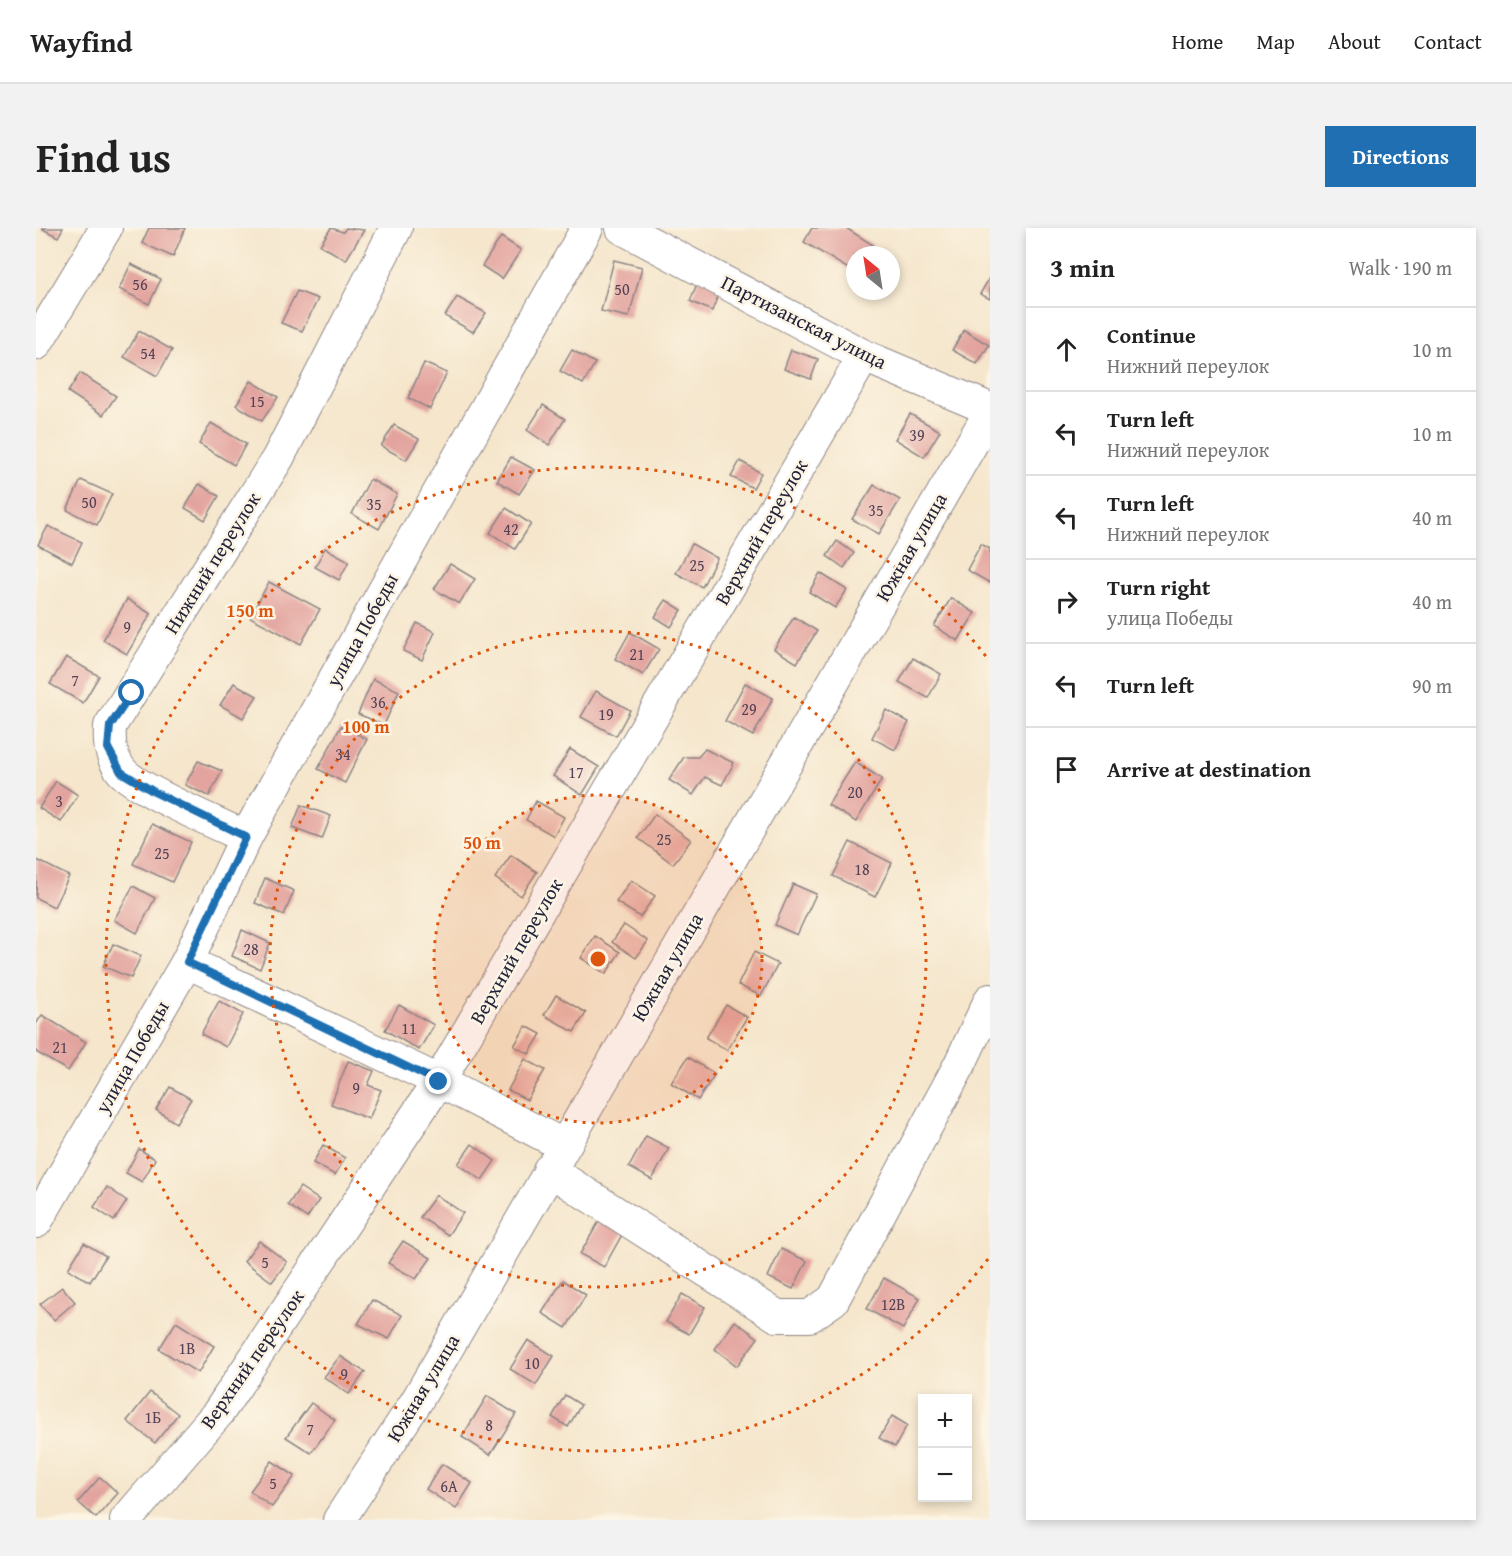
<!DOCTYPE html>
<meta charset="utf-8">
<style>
:root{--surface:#fff;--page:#f2f2f2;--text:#222;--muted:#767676;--line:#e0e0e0;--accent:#1f6fb2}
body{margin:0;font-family:"Gentium Book Plus",serif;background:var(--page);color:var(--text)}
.controls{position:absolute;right:18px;bottom:18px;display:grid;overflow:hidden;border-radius:0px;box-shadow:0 3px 9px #0003}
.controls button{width:54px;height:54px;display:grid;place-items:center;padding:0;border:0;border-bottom:2px solid var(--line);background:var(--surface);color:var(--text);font:30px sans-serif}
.compass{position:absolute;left:810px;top:18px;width:54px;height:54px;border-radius:50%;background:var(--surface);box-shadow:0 3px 9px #0003;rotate:330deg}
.stop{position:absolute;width:18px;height:18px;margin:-14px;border:4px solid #1f6fb2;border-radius:50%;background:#fff}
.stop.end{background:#1f6fb2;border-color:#fff;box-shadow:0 2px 6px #0008}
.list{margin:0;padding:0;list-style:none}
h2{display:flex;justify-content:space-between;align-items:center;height:78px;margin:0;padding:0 24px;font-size:26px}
h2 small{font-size:20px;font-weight:400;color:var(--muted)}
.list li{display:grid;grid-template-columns:39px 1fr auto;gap:18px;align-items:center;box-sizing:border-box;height:84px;padding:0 24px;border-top:2px solid var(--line)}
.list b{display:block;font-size:22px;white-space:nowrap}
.list p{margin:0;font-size:20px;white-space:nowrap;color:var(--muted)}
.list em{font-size:20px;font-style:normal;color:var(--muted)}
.icon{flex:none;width:33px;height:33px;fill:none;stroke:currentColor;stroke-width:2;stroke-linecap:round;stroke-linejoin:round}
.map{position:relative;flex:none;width:954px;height:1292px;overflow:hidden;border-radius:0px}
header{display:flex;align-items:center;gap:36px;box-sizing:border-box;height:84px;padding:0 30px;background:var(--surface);border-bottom:2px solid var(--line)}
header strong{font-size:28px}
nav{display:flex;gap:33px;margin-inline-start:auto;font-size:21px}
.intro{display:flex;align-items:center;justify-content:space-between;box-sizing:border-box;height:144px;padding:0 36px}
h1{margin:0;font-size:42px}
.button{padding:15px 27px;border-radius:0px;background:var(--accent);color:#fff;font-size:21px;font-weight:700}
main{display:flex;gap:36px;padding:0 36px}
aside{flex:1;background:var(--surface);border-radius:0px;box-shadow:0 3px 9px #0003}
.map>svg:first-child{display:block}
</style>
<header>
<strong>Wayfind</strong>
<nav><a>Home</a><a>Map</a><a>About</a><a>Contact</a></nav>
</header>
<div class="intro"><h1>Find us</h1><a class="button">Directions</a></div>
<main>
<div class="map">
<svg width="954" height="1292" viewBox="0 0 954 1292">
<rect width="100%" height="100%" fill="#fcf5e5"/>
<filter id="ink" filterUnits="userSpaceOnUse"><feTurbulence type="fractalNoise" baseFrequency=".0167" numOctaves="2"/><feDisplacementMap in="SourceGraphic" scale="12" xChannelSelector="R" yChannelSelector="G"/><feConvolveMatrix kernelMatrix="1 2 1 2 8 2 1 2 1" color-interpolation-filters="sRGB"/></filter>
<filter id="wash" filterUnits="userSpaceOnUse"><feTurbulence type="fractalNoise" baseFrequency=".008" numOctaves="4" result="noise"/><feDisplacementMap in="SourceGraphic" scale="24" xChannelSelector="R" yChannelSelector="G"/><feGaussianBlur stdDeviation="1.35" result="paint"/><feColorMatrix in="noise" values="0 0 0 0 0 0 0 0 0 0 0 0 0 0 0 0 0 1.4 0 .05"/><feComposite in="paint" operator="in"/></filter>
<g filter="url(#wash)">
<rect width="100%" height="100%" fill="#f5e6cc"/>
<g id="blocks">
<g fill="#e3a49f">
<polygon points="5,0 27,0 22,9"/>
<polygon points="113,0 149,0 137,29 106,15"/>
<polygon points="295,0 307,4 310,0 328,2 310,32 284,17"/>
<polygon points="776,0 810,0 837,17 831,27 819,27 819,45 768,14"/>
<polygon points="465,9 485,22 466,51 446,38"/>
<polygon points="578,32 606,39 593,89 565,83"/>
<polygon points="95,36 125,51 113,76 83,61"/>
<polygon points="954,49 954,71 944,66"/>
<polygon points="663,51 685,60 676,83 654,73"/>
<polygon points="261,63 282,71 266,103 245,95"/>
<polygon points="421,69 450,85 437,104 409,88"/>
<polygon points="928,102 953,117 941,136 916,122"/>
<polygon points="103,103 136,122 121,148 88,129"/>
<polygon points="536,122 559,135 547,156 524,143"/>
<polygon points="755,122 782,131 775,151 748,141"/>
<polygon points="388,135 411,145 394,181 372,170"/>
<polygon points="44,145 80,168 67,187 32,164"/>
<polygon points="215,153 242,169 226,193 200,177"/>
<polygon points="507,177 529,191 513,217 491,202"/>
<polygon points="874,186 904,203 888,229 859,211"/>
<polygon points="175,195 210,216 198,237 163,216"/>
<polygon points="358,197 383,211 370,232 345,218"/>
<polygon points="475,229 499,242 483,266 461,253"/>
<polygon points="704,233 725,245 717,260 695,249"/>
<polygon points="334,251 361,266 343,301 316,286"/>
<polygon points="45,252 76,266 61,297 31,282"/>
<polygon points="163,256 183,268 169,292 149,280"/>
<polygon points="838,257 864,272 843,306 816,291"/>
<polygon points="470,280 495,296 479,321 454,305"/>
<polygon points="12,298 46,314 36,335 2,317"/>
<polygon points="801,313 818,325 808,340 791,328"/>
<polygon points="656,316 681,330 666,359 640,345"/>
<polygon points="945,316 954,321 954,355 931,342"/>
<polygon points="289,320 313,333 303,352 279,339"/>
<polygon points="414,336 439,351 423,376 398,361"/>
<polygon points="784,345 811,362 799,380 773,364"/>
<polygon points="233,354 284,381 265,416 214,389"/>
<polygon points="915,370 939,385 922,413 898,398"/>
<polygon points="91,371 115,386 91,426 67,412"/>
<polygon points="630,372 646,382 635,399 619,389"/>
<polygon points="758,389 781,403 761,435 738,421"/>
<polygon points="381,395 399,404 386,432 367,423"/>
<polygon points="594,404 623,421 607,447 579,431"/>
<polygon points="30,429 63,448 47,475 14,456"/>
<polygon points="877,430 905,446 892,470 863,454"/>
<polygon points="337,451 363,463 348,497 322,486"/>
<polygon points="198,455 221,468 207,490 184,477"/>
<polygon points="709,455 737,470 717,508 689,493"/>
<polygon points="560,463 594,482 580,508 545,489"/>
<polygon points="850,482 873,494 859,522 836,510"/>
<polygon points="305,498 331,511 309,555 282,541"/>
<polygon points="534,521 563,539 546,567 517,548"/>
<polygon points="669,521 698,535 686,557 669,549 657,567 633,552 648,529 662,529"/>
<polygon points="162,533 186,543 173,568 149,557"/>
<polygon points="819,534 846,551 820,594 792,577"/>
<polygon points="20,553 42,567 25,594 3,580"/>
<polygon points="500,573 528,589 518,608 490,592"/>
<polygon points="265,577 295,588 286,611 256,600"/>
<polygon points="619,586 655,612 637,636 602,610"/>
<polygon points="116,596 155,614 136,654 97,636"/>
<polygon points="814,614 856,635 839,669 797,648"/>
<polygon points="475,627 501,644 485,668 459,650"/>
<polygon points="1,632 33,648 18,679 0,670"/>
<polygon points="229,650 258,663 248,687 219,675"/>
<polygon points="595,652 619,668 604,689 580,674"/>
<polygon points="757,656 780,666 761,707 739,697"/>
<polygon points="97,658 119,670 101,705 78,692"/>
<polygon points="588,697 612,713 600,730 576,714"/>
<polygon points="206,702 234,715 224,741 196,728"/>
<polygon points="559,708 584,724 570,746 545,730"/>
<polygon points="77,716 105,728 95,750 67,738"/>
<polygon points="718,724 742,736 725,768 702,757"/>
<polygon points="520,767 550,785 538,804 508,787"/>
<polygon points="183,773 207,786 190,819 165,806"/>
<polygon points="363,777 398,797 383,822 349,802"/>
<polygon points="690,777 711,789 691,822 670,810"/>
<polygon points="6,787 50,814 32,843 0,824 0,796"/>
<polygon points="490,798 505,806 493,826 478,818"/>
<polygon points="652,829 679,846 662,872 635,855"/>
<polygon points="489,831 509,842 491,872 472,862"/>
<polygon points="312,833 338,843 332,857 345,862 333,891 295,876"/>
<polygon points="134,859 155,871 140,895 120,882"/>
<polygon points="610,908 633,920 616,952 593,939"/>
<polygon points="436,916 459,933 446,952 422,936"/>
<polygon points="287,917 309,930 299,947 277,935"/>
<polygon points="103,921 119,931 106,954 90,945"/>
<polygon points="71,959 91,973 78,993 58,979"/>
<polygon points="264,959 283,972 271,990 252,977"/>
<polygon points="400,967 427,985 412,1007 384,989"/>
<polygon points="565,990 588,1003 568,1039 544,1026"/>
<polygon points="223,1013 251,1034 236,1054 208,1033"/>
<polygon points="367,1013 395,1030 380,1051 352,1035"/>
<polygon points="48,1015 70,1028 54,1054 32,1041"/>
<polygon points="745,1021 771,1033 757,1061 732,1049"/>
<polygon points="848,1050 884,1070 867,1101 831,1081"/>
<polygon points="527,1052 550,1067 530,1100 506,1085"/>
<polygon points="26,1059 39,1074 18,1092 4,1076"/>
<polygon points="646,1066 669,1079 653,1106 630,1094"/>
<polygon points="336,1072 366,1087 353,1111 322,1096"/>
<polygon points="699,1093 722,1110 701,1138 679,1121"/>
<polygon points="140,1094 178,1118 162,1145 123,1121"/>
<polygon points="492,1112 518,1128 500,1157 474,1141"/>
<polygon points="304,1128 329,1144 313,1166 288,1149"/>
<polygon points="114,1164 142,1186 119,1215 91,1193"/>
<polygon points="529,1167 545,1177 532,1199 516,1189"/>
<polygon points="451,1168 480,1186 454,1227 426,1209"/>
<polygon points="275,1175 299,1192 275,1225 250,1209"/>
<polygon points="856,1188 871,1197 859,1219 843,1210"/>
<polygon points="236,1233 259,1248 236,1279 214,1263"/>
<polygon points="406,1236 436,1255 420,1281 390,1261"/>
<polygon points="64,1249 82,1265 60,1290 42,1274"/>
</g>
</g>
</g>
<g filter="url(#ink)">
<use href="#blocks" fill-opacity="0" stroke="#8c8484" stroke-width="1.5"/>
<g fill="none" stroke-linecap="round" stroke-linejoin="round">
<g stroke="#8c8484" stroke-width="34">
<g id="minor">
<polyline points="586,0 828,128 954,181"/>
<polyline points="0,116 70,0"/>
<path d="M210,609c-24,-11 -114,-50 -126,-68 -10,-15 -11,-25 -10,-43l168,-268 118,-230"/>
<polyline points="151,734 403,853 527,917"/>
<polyline points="513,942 741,1088 774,1088 797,1072 923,838 954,772"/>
<polyline points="0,994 151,734 210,609 551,0"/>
<polyline points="90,1292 182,1185 403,853 828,128"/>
<polyline points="303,1292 380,1174 954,184"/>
</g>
</g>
<use href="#minor" stroke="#fff" stroke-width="32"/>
</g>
</g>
<g fill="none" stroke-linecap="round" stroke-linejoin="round" filter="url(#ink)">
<polyline stroke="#1f6fb2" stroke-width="8" points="96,465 74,498 72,520 85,544 120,565 210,609 151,734 403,854"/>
</g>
<circle cx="562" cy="731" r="164" fill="#de560e" fill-opacity=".12"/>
<g fill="none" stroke="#de560e" stroke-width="3" stroke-dasharray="3 6">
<circle cx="562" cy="731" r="164"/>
<circle cx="562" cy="731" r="328"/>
<path d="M952 1031A492 492 0 1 1 952 431"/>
</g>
<g text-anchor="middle" stroke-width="5" stroke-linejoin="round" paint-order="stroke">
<g font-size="16" fill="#524254">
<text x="104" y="62">56</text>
<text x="586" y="67">50</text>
<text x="112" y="131">54</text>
<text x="221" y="179">15</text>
<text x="881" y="213">39</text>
<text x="53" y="280">50</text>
<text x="338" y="282">35</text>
<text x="840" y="288">35</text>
<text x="475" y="307">42</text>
<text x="661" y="343">25</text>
<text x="91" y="405">9</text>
<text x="601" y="432">21</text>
<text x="39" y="458">7</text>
<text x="342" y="480">36</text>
<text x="713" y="487">29</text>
<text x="570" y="492">19</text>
<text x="307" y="532">34</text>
<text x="540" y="550">17</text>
<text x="819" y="570">20</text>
<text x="23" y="579">3</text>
<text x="628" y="617">25</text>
<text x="126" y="631">25</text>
<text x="826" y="647">18</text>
<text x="215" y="727">28</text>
<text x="373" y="806">11</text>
<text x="24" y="825">21</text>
<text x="320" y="866">9</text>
<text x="229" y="1040">5</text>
<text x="857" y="1082">12В</text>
<text x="151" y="1126">1В</text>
<text x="496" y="1141">10</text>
<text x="308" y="1152">9</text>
<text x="117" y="1195">1Б</text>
<text x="453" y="1203">8</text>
<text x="274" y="1207">7</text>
<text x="237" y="1261">5</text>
<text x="413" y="1264">6А</text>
</g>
<g font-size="20" fill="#22223b" stroke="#fcf5e5">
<text transform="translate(768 94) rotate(27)" y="7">Партизанская улица</text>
<text transform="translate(725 304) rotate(-60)" y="7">Верхний переулок</text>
<text transform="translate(875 319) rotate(-60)" y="7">Южная улица</text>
<text transform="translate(176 335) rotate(-58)" y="7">Нижний переулок</text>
<text transform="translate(326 402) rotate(-61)" y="7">улица Победы</text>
<text transform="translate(480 723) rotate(-60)" y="7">Верхний переулок</text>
<text transform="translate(631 739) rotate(-60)" y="7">Южная улица</text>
<text transform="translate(96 829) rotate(-60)" y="7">улица Победы</text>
<text transform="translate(216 1131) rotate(-55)" y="7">Верхний переулок</text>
<text transform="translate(387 1160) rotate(-59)" y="7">Южная улица</text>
</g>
</g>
<circle cx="562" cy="731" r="9" fill="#de560e" stroke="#fcf5e5" stroke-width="3"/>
<g font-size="18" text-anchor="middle" font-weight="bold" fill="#de560e" stroke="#fcf5e5" stroke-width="5" stroke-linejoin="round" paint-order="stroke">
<text x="214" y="389">150 m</text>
<text x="330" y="505">100 m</text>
<text x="446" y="621">50 m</text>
</g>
</svg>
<div class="controls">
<button>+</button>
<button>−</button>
</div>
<svg class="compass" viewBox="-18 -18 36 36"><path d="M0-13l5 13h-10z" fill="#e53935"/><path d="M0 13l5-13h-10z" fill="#767676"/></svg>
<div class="stop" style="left:96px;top:465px"></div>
<div class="stop end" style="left:403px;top:854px"></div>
</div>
<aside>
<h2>3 min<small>Walk · 190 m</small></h2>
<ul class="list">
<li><svg class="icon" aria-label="ahead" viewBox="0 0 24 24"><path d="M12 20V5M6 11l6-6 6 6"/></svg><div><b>Continue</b><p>Нижний переулок</p></div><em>10 m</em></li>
<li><svg class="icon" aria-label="left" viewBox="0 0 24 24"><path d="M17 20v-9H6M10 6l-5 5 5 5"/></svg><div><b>Turn left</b><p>Нижний переулок</p></div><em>10 m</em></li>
<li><svg class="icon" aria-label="left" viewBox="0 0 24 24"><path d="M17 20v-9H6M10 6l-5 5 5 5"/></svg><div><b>Turn left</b><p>Нижний переулок</p></div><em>40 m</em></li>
<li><svg class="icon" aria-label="right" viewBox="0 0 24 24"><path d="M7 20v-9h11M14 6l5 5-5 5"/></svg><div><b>Turn right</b><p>улица Победы</p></div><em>40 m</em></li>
<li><svg class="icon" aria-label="left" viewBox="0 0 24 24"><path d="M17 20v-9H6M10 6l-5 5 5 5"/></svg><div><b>Turn left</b></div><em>90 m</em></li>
<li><svg class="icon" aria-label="arrive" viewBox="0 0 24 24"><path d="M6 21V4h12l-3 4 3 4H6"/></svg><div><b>Arrive at destination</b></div></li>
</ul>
</aside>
</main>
